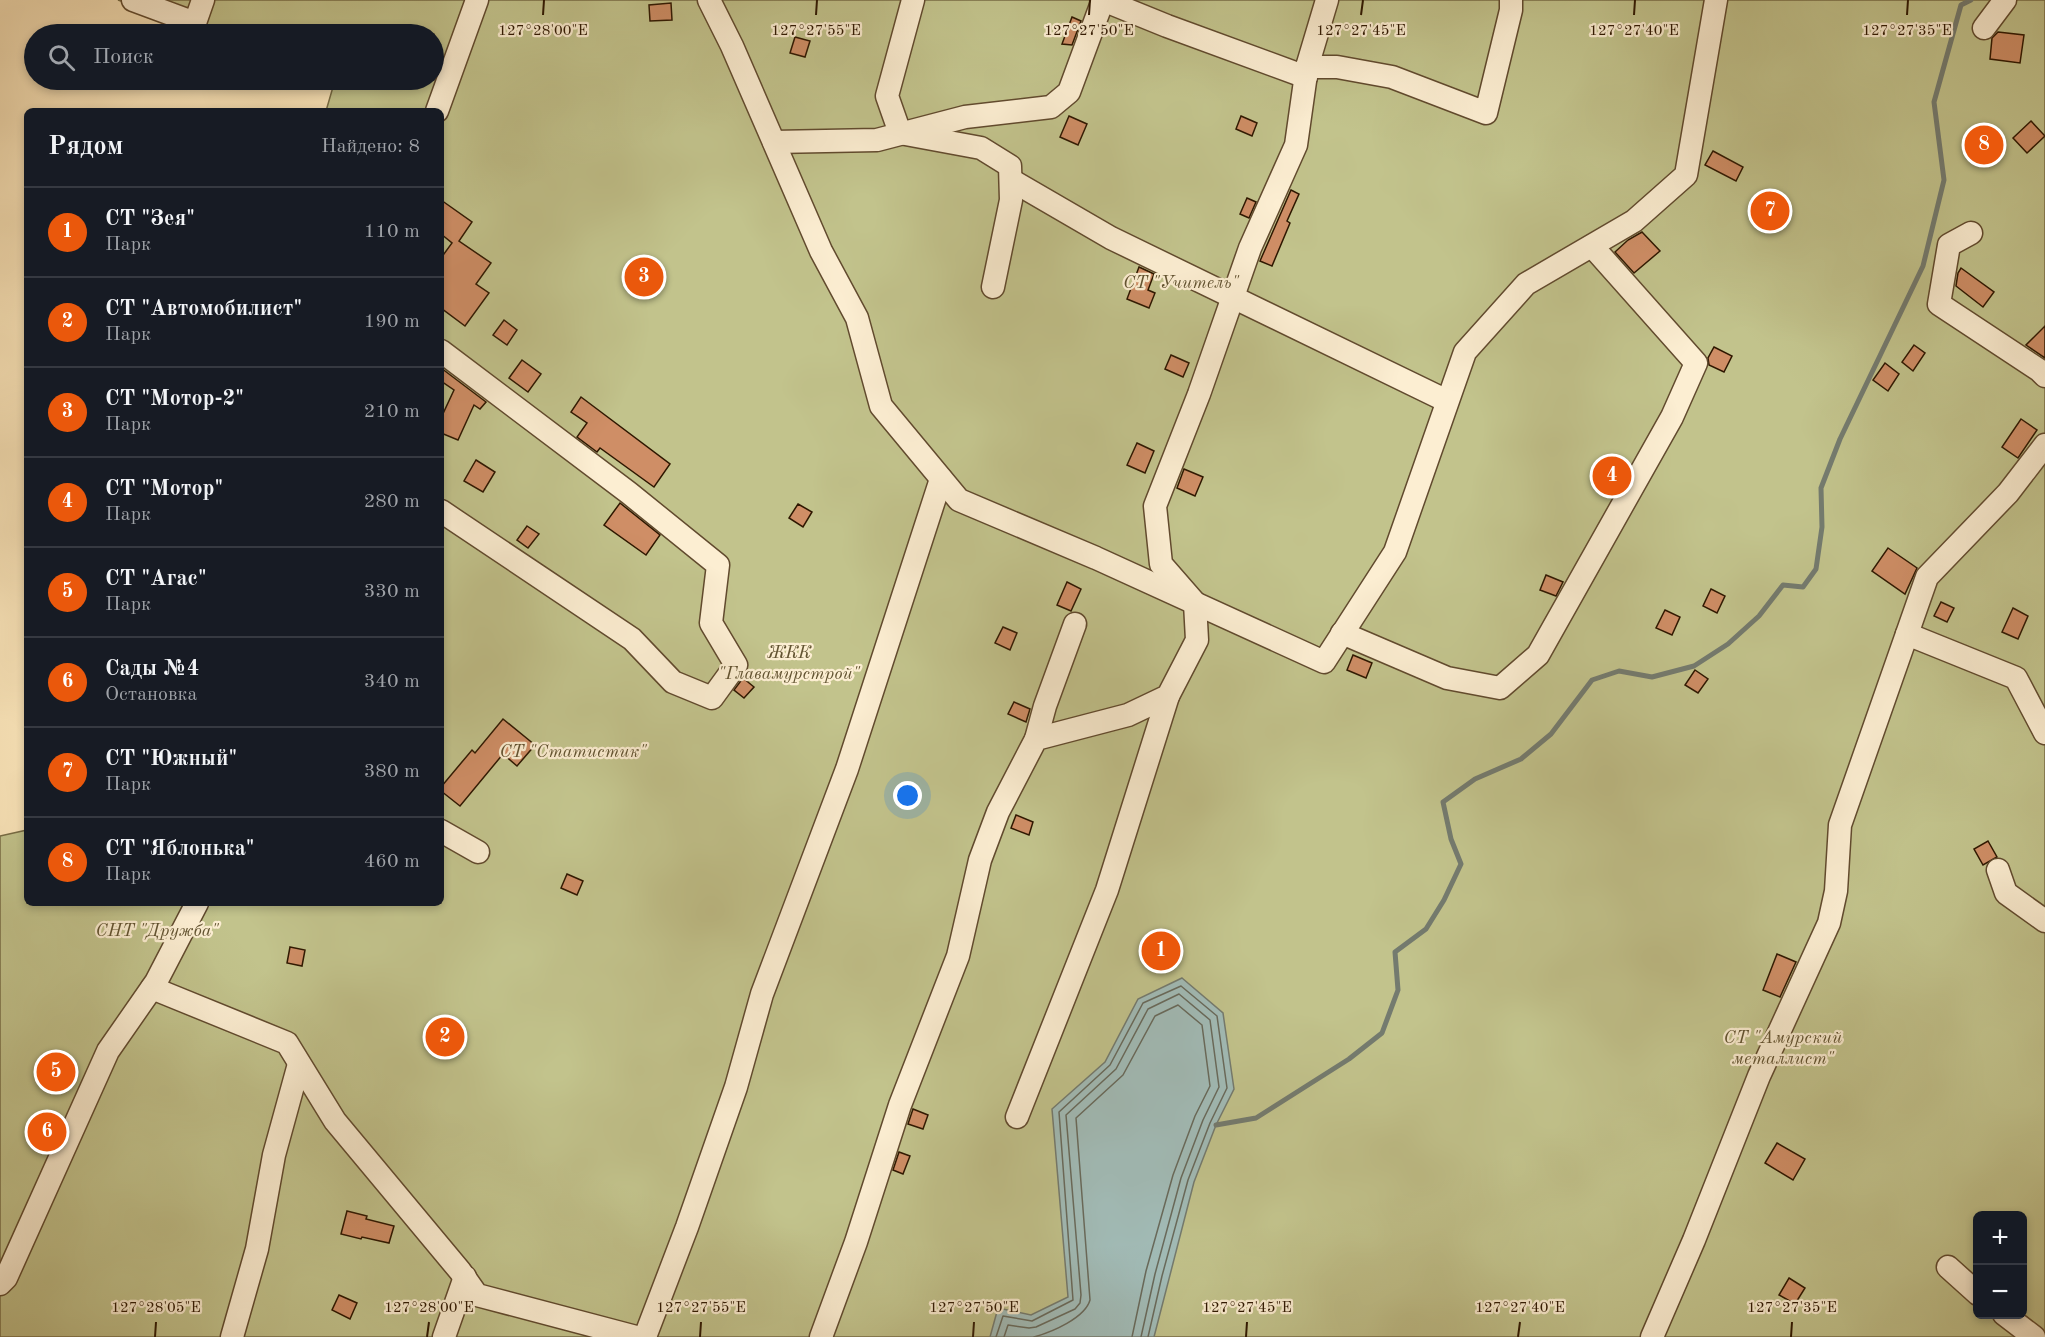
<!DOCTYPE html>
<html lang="ru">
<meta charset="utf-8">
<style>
:root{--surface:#171b24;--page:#242831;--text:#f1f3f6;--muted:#9ea1a6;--line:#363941;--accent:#ea580c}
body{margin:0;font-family:"Old Standard TT",serif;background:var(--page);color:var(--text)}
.controls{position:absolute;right:18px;bottom:18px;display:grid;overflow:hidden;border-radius:9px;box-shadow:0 3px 9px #0003}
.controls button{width:54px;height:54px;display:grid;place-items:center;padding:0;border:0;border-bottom:2px solid var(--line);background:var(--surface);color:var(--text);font:30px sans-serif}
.you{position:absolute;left:908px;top:796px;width:21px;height:21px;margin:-15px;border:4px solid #fff;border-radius:50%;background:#1a73e8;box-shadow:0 0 0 9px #1a73e833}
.badge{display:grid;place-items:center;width:39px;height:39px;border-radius:50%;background:var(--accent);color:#fff;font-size:20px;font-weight:700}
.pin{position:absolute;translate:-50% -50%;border:3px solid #fff;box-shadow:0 2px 6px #0006}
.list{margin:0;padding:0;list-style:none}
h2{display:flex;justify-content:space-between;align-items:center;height:78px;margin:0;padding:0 24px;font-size:26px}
h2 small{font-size:20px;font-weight:400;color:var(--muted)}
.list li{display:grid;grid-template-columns:39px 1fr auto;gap:18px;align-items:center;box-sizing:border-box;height:90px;padding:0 24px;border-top:2px solid var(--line)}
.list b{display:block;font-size:22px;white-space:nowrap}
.list p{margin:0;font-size:20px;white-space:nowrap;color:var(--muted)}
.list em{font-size:20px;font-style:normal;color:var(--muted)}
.icon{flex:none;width:33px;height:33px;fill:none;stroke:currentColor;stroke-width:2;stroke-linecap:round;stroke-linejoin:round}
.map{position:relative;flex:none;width:2045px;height:1337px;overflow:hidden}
.search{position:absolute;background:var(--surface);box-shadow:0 3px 9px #0003;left:24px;top:24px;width:420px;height:66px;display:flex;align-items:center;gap:15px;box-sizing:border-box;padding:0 21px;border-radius:33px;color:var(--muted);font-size:22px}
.panel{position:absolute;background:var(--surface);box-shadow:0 3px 9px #0003;left:24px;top:108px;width:420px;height:798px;border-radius:9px}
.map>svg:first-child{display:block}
</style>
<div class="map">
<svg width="2045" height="1337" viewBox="0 0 2045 1337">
<rect width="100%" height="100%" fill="#fae5ba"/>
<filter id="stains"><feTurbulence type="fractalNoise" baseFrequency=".00333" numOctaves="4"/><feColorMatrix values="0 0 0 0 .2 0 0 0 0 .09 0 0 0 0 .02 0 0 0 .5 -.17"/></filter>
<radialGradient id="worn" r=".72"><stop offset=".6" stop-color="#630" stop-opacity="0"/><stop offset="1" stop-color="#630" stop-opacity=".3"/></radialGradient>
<path fill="#c2c38c" stroke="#786d46" stroke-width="1.5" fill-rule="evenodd" d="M118,0h1927v1337h-2045v-501l27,-6v73h414v-792h-115l9,-31h99v-46h-198l-31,-9 -13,1zM1978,1216h44v98h-44z"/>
<polygon fill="#a2bdb9" stroke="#747b6f" stroke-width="1.5" points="1182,978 1223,1013 1234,1089 1216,1125 1194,1182 1154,1337 990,1337 998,1308 1031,1315 1068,1297 1052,1109 1105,1062 1138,999"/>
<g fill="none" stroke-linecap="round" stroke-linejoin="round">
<g stroke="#686a5c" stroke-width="1.5">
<polyline points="996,1337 1003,1316 1032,1321 1073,1300 1059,1112 1110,1065 1143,1003 1181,986 1217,1016 1227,1088 1210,1123 1188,1180 1162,1276 1148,1337"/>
<polyline points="1004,1337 1008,1325 1029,1328 1036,1327 1075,1309 1080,1303 1081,1295 1066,1115 1116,1069 1148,1009 1179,994 1210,1020 1219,1087 1203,1120 1181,1178 1155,1274 1141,1337"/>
<path d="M1034,1337c18,-5 51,-19 56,-37l-14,-182 47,-43 32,-59 23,-11 24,20 8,61 -15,30 -22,59 -27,96 -14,66"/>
</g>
<polyline stroke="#747b6f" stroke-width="5" points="1216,1125 1256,1118 1349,1059 1382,1033 1398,990 1395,952 1426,929 1444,900 1461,864 1451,839 1443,802 1475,779 1521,759 1551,734 1592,680 1619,671 1652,677 1694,666 1728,644 1759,616 1783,585 1803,587 1816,569 1822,527 1821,488 1840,439 1923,266 1944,180 1934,102 1961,5 1971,0"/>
</g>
<g fill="#cf8e66" stroke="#2e1700" stroke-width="1.5">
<polygon points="671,3 672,20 650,21 649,5"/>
<polygon points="1072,17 1081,21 1072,45 1062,44"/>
<polygon points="1998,32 2024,35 2020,63 1990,59 1992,38"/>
<polygon points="795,37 810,41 805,57 790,53"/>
<polygon points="1069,116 1087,124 1078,145 1060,137"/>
<polygon points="1241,116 1257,123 1252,136 1236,129"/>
<polygon points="2031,121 2045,136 2027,153 2013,138"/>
<polygon points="1713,151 1743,167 1736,181 1705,165"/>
<polygon points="1291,190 1299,194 1287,221 1290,223 1272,266 1260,261"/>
<polygon points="1247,198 1256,202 1249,218 1240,214"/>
<polygon points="441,200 472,222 459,241 491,263 476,284 489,293 465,326 441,308 441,258 452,243 441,234"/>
<polygon points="1642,232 1660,251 1634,273 1615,252 1628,240"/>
<polygon points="1139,267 1154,274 1148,290 1155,293 1149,308 1127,299"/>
<polygon points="1961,268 1994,292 1983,307 1956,286 1958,273"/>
<polygon points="504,320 517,330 507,345 493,335"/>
<polygon points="2045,326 2045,358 2026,345"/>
<polygon points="1914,345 1925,353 1913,371 1902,362"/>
<polygon points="1714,347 1732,356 1724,372 1709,365 1708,358"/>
<polygon points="1171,355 1189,363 1183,377 1165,369"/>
<polygon points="522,360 541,374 528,392 509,378"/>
<polygon points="1885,363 1899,374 1888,391 1873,380"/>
<polygon points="441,368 486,402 480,409 474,405 458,440 441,433 441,418 454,390 441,381"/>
<polygon points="581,397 670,464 654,487 600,448 597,452 577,437 587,423 571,412"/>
<polygon points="2021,419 2037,430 2018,458 2002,447"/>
<polygon points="1137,443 1154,451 1145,473 1127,465"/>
<polygon points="476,460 495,472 483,492 464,481"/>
<polygon points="1184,469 1203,477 1195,496 1177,488"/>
<polygon points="620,503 660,535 646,555 604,525"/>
<polygon points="798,504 812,512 803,527 789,518"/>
<polygon points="527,526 539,534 528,548 517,540"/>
<polygon points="1888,548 1917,568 1905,594 1872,571"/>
<polygon points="1546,575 1563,582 1556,596 1540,590"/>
<polygon points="1067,582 1081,589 1071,611 1057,605"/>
<polygon points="1711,589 1725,596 1717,613 1703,606"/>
<polygon points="1941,602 1954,608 1947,622 1934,616"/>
<polygon points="2013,608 2028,616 2018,639 2002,632"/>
<polygon points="1665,610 1680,617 1672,635 1656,628"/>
<polygon points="1003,627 1017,633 1010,650 995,643"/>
<polygon points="1353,655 1372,663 1366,678 1347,670"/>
<polygon points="1695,670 1708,679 1698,693 1685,685"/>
<polygon points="743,678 754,687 744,698 734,690"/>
<polygon points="1014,702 1030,709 1026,722 1008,714"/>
<polygon points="503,719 535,745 517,766 503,754 460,806 441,791 441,787 472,750 475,753"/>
<polygon points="1016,815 1033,822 1029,835 1011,828"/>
<polygon points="1988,841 1997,857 1983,865 1974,849"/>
<polygon points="567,874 583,881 577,895 561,888"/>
<polygon points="290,947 305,950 302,966 287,963"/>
<polygon points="1777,954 1796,962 1780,997 1763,990"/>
<polygon points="913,1109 928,1115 923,1129 908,1124"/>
<polygon points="1777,1143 1805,1159 1793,1180 1765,1163"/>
<polygon points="899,1152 910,1156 903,1174 893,1170"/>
<polygon points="347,1211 367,1216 366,1219 394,1226 389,1243 362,1237 361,1239 341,1234"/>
<polygon points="1789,1278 1805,1288 1795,1304 1779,1295"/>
<polygon points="339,1295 357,1303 350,1319 332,1310"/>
</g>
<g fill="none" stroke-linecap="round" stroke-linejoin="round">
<g stroke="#614a2e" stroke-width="25">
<g id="minor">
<polyline points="133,0 195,23 203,0"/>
<polyline points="709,0 732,46 821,251 857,318 881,406 959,500 1096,558 1324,662 1395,552 1465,352 1526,284 1634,221 1686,175 1716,0"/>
<polyline points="913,0 887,96 900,133 981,148 1010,166 1011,200 993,287"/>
<polyline points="1103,0 1167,26 1306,77"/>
<polyline points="1984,28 2005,0"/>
<polyline points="1307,67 1337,67 1392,77 1486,113 1511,10 1511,0"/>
<polyline points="437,111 477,0"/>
<polyline points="774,142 877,140 965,117 1051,107 1069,92 1103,0"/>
<polyline points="1011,180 1111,238 1447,401"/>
<polyline points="1971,233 1949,245 1939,304 2039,370 2045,376"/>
<polyline points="441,351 629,493 718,565 711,623 736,665 712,698 673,682 632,639 441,511"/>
<polyline points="1342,633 1447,678 1500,688 1538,655 1672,417 1696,363 1592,246"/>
<polyline points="1907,634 2016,678 2045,733"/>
<polyline points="1036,739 1045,706 1075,624"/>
<polyline points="441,831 478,852"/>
<polyline points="1998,870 2006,893 2045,921"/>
<polyline points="152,988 287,1043 335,1121 460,1271 477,1295 636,1337"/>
<polyline points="1017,1117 1107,890 1168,696"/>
<polyline points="1948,1267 1978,1294"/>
<polyline points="0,1284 6,1278 108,1051 156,982 197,903"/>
<polyline points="2004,1314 2034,1337"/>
<polyline points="232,1337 257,1249 274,1155 299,1064"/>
<polyline points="444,1337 465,1277"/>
<polyline points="645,1337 687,1227 736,1087 762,994 847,769 941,479"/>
<polyline points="821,1337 856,1242 900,1105 958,956 980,860 998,812 1036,739 1128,715 1168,696 1197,640 1195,603 1161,564 1155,506 1199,394 1250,248 1296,145 1307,67 1327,0"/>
<polyline points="1652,1337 1694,1240 1759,1076 1829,923 1836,891 1840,825 1927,577 2008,493 2045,445"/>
</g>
</g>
<use href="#minor" stroke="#fceed2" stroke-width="22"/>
</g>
<path fill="none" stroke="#2e1700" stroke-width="2" d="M543,15l1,-15M816,15l1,-15M1089,15l1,-15M1361,15l2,-15M1634,15l1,-15M1907,15l1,-15M155,1337l1,-15M427,1337l2,-15M700,1337l1,-15M973,1337l1,-15M1246,1337l1,-15M1518,1337l2,-15M1791,1337l1,-15"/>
<g text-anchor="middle" stroke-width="4.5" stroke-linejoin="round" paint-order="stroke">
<g font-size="18" font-style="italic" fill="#625331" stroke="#fceed2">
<text x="1181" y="288">СТ "Учитель"</text>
<text x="789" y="658">ЖКК<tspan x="789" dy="21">"Главамурстрой"</tspan></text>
<text x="573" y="757">СТ "Статистик"</text>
<text x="157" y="936">СНТ "Дружба"</text>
<text x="1783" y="1043">СТ "Амурский<tspan x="1783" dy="21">металлист"</tspan></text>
</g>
</g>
<g font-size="15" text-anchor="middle" fill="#2e1700" stroke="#fceed2" stroke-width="4.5" stroke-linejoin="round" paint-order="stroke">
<text x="543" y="35">127°28'00"E</text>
<text x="816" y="35">127°27'55"E</text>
<text x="1089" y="35">127°27'50"E</text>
<text x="1361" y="35">127°27'45"E</text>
<text x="1634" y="35">127°27'40"E</text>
<text x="1907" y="35">127°27'35"E</text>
<text x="156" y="1312">127°28'05"E</text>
<text x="429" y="1312">127°28'00"E</text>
<text x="701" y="1312">127°27'55"E</text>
<text x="974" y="1312">127°27'50"E</text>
<text x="1247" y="1312">127°27'45"E</text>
<text x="1520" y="1312">127°27'40"E</text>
<text x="1792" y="1312">127°27'35"E</text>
</g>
<rect width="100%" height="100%" filter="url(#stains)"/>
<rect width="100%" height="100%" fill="url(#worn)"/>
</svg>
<div class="controls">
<button>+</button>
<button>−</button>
</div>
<div class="you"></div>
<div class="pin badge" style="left:1161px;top:951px">1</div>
<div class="pin badge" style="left:445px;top:1037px">2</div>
<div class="pin badge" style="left:644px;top:277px">3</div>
<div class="pin badge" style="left:1612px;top:476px">4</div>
<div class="pin badge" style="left:56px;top:1072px">5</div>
<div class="pin badge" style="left:47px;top:1132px">6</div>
<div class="pin badge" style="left:1770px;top:211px">7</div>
<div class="pin badge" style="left:1984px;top:145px">8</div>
<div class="search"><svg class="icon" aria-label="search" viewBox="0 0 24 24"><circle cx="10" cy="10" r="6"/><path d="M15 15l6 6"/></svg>Поиск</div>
<section class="panel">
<h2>Рядом<small>Найдено: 8</small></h2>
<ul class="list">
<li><span class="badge">1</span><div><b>СТ &quot;Зея&quot;</b><p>Парк</p></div><em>110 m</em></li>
<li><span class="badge">2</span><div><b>СТ &quot;Автомобилист&quot;</b><p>Парк</p></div><em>190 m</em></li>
<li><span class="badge">3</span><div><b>СТ &quot;Мотор-2&quot;</b><p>Парк</p></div><em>210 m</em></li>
<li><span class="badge">4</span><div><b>СТ &quot;Мотор&quot;</b><p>Парк</p></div><em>280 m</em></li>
<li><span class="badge">5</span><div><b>СТ &quot;Агас&quot;</b><p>Парк</p></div><em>330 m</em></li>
<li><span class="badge">6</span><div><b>Сады №4</b><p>Остановка</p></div><em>340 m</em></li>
<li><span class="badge">7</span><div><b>СТ &quot;Южный&quot;</b><p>Парк</p></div><em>380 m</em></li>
<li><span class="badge">8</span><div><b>СТ &quot;Яблонька&quot;</b><p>Парк</p></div><em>460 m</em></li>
</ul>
</section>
</div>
